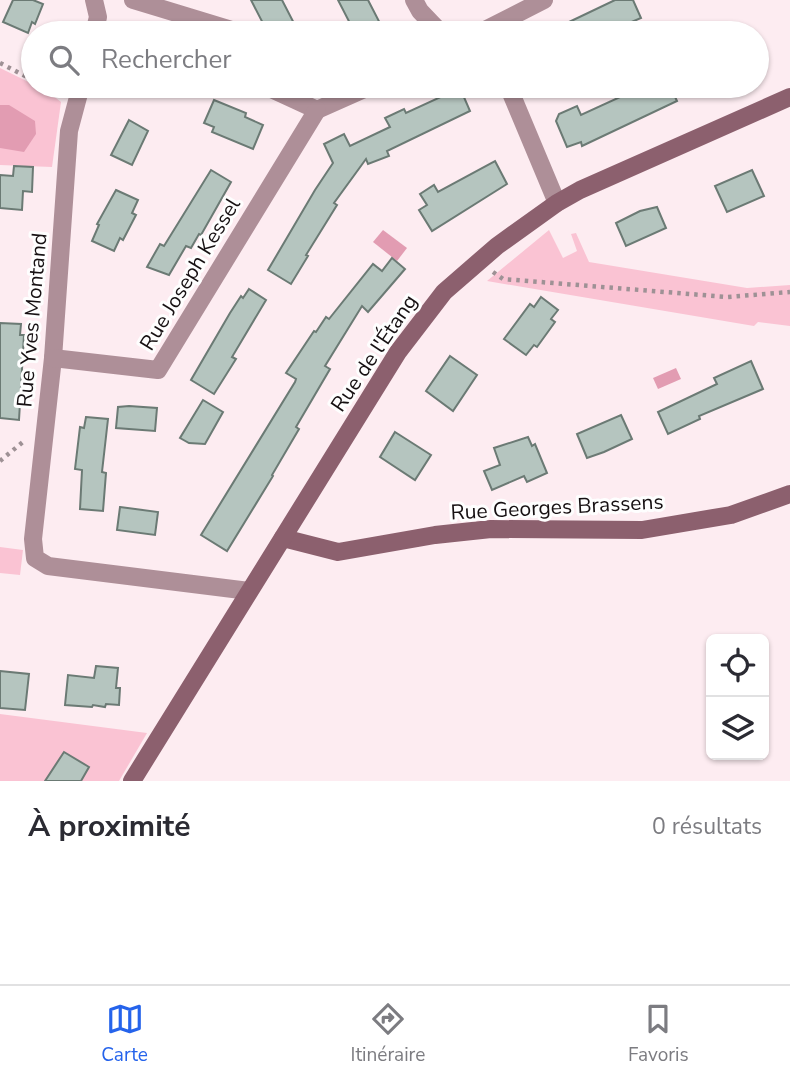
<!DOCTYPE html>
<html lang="fr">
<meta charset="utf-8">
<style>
:root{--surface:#fff;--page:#f7f7f7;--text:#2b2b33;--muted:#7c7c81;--line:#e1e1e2;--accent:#2563eb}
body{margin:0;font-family:"Nunito Sans",sans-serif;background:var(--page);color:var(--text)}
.controls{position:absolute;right:21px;bottom:21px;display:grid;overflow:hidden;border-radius:10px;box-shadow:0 2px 5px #0004}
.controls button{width:63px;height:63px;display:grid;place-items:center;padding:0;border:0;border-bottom:2px solid var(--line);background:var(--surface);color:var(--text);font:35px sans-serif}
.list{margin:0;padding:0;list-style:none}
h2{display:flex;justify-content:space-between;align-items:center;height:91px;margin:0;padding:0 28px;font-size:30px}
h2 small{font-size:23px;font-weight:400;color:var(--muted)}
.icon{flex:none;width:38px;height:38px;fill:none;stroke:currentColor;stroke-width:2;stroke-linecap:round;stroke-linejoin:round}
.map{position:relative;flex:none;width:790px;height:781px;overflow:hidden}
.search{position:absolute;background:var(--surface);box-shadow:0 2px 5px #0004;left:21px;right:21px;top:21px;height:77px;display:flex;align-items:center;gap:18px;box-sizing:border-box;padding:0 24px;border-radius:38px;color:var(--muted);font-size:26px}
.sheet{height:203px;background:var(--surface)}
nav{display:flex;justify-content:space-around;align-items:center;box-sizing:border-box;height:98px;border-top:2px solid var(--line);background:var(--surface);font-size:19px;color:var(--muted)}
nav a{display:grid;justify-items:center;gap:4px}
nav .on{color:var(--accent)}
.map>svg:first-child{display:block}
</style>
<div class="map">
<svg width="790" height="781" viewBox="0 0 790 781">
<rect width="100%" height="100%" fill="#fdecf1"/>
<g fill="#fac3d3">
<polygon points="0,68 47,91 61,102 52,167 0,165"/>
<polygon points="549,230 563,258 577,251 571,234 576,233 589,262 747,288 790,285 790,326 758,322 754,326 487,281"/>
<polygon points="0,547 23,550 20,575 0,573"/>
<polygon points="0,714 147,733 119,781 0,781"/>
</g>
<g fill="#e29cb2">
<polygon points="0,105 9,105 35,121 36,134 24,152 0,148"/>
<polygon points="383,230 407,248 397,261 373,242"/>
<polygon points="676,368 681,379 658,389 653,378"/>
</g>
<g fill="#b5c5bf" stroke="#6b7a74" stroke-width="2">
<polygon points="13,0 33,0 43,4 35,24 32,22 28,33 3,22"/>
<polygon points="251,0 282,0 299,33 268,33"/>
<polygon points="338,0 368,0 385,33 355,33"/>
<polygon points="615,0 633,0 641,18 606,33 546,33"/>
<polygon points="644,86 670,86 677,101 582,146 581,142 567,147 556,121 559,114 577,106 581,115"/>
<polygon points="460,88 470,111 387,151 389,156 368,164 366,159 334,203 337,205 306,255 308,256 291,284 268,270 315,190 333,163 324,144 344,134 350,146 390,127 385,118 404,109 406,113"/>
<polygon points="214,100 246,113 245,117 263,125 253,149 212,132 214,127 204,123"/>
<polygon points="129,120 148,131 132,165 111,155"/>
<polygon points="495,161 507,184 432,231 419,210 427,205 420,194 434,185 438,192"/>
<polygon points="14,166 33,167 32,192 23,191 22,210 0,208 0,175 13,176"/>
<polygon points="211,170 231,182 201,235 199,234 191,248 186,246 169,275 147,267 160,244 164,246"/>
<polygon points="752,170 764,196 727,212 715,186"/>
<polygon points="116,190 138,200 132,213 136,215 123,240 120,238 114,251 92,241 99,225 97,224"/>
<polygon points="657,207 666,228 626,246 616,223 640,211"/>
<polygon points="392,258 405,269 368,312 362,306 325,366 330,369 296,427 299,429 272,475 273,476 227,551 201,535 295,382 296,379 286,373 314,331 316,332 326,317 329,319 373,264 382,271"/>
<polygon points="249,289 266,300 232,357 236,359 214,394 191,380 230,313 241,296 243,298"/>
<polygon points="541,297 558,310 551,319 555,322 537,347 534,345 526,355 504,339 530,304 534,307"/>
<polygon points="0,323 21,324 20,335 24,335 19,420 0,418"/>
<polygon points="450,356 477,375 453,411 426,391"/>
<polygon points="751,361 763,389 699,416 700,419 668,434 658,412 717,384 714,378"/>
<polygon points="203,400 223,412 205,444 189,443 180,438"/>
<polygon points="129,406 157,408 155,431 116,428 118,407"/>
<polygon points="621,415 632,439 604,452 587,458 577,434"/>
<polygon points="86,417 108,419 102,472 106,473 103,511 80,509 82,470 75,469 80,427 84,428"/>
<polygon points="395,432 431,455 415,480 380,457"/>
<polygon points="528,437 532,446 535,444 547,473 527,482 524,476 492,490 484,471 500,465 494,448"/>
<polygon points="120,507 158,512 155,535 117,530"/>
<polygon points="96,666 118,668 116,688 120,688 119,705 106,704 105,707 93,705 92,707 65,705 68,675 94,678"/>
<polygon points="0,671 29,674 25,710 0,708"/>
<polygon points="64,752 89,767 81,781 45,781"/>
</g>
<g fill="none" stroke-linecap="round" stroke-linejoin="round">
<g stroke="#9e9195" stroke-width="4.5" stroke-dasharray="3.5 5" stroke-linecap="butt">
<polyline points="0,63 33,80"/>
<polyline points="44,86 60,94"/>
<polyline points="493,272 503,279 727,297 790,292"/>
<polyline points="0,461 24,441"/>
</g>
<g stroke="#ae8f98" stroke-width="18">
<polyline points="133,0 232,30 234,33"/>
<polyline points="414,0 420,11 441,33"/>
<polyline points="481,32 544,0"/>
<polyline points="94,33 98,17 94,0"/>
<polyline points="81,86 69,131 53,358 33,539 35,558 48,566 249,591"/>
<polyline points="265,86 317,110 371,86"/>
<polyline points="508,86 557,203"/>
<polyline points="53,358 158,370 317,110"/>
</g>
<g stroke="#8c606e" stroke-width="18">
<polyline points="283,538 338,552 435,535 491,529 642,530 731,515 790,494"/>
<polyline points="132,781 398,352 444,292 497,246 557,203 580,190 790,97"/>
</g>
</g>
<g text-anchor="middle" stroke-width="6" stroke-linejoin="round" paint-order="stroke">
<g font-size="21" fill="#161012" stroke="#fefefe">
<text transform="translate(190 274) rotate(-59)" y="7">Rue Joseph Kessel</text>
<text transform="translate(32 320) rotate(-85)" y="7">Rue Yves Montand</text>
<text transform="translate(374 353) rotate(-56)" y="7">Rue de l'Étang</text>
<text transform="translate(557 507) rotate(-3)" y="7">Rue Georges Brassens</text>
</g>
</g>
</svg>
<div class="controls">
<button><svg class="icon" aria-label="locate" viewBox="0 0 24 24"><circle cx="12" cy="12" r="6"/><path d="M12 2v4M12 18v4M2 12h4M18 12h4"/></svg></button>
<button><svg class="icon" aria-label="layers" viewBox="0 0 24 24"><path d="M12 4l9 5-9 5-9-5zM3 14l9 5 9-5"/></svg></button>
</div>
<div class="search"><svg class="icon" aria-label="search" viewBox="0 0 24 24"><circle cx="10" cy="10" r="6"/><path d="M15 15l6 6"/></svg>Rechercher</div>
</div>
<section class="sheet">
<h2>À proximité<small>0 résultats</small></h2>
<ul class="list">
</ul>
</section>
<nav>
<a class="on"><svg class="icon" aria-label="map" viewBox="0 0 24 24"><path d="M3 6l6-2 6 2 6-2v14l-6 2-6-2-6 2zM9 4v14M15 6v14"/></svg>Carte</a>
<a><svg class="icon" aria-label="directions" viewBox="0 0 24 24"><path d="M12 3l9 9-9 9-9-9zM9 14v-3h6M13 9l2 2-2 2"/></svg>Itinéraire</a>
<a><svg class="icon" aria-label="saved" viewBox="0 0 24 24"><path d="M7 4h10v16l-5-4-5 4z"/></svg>Favoris</a>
</nav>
